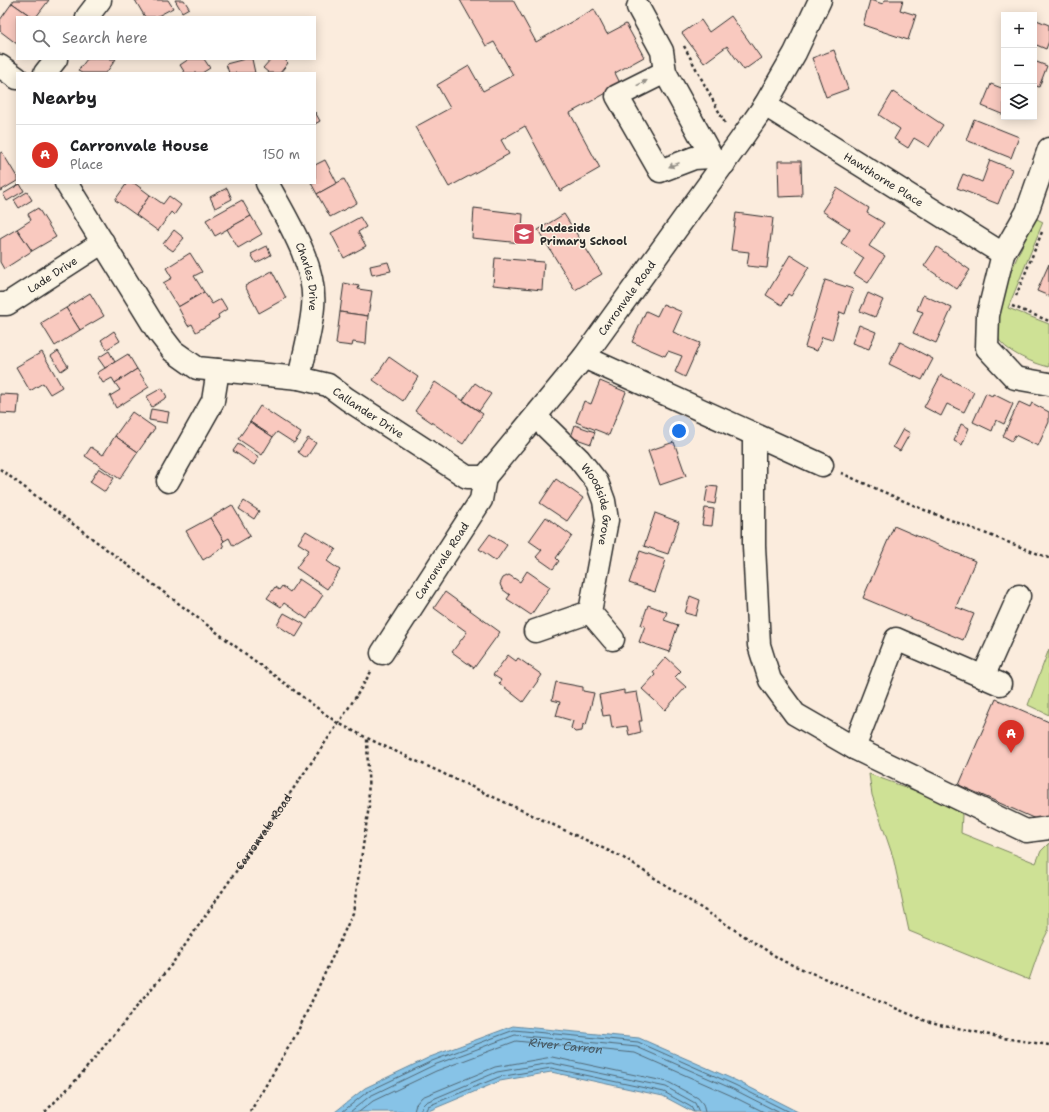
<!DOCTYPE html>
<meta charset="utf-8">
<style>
:root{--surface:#fff;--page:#f6f6f6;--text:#202124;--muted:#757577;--line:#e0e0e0;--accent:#d93025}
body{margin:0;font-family:"Shantell Sans",sans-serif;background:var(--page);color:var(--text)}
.controls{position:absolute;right:12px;top:12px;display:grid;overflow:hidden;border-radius:0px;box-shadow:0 2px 10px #0003}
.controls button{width:36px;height:36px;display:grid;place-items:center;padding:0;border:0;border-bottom:1px solid var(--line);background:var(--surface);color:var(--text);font:20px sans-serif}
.you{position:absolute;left:679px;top:431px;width:14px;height:14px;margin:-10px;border:3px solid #fff;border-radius:50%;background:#1a73e8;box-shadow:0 0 0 6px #1a73e833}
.badge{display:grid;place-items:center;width:26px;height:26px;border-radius:50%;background:var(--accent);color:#fff;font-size:13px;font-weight:700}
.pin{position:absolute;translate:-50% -33px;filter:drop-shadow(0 1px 2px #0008)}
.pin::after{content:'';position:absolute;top:21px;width:14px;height:12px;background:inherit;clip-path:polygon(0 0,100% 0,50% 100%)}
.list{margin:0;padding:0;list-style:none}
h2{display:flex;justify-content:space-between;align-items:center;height:52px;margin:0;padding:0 16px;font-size:17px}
h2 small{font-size:13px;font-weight:400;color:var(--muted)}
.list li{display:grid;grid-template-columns:26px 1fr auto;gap:12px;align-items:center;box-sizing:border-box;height:60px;padding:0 16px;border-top:1px solid var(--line)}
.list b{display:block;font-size:15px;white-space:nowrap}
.list p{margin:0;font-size:13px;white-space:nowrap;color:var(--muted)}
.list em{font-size:13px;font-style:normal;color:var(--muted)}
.icon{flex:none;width:22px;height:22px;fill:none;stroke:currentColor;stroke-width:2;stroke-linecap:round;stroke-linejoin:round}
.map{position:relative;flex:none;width:1049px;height:1112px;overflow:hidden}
.search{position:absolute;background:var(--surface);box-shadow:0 2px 10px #0003;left:16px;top:16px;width:300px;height:44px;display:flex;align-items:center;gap:10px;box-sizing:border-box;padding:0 14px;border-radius:0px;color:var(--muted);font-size:15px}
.panel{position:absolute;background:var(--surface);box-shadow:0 2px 10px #0003;left:16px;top:72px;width:300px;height:112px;border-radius:0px}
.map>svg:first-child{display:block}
</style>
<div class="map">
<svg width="1049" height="1112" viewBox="0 0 1049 1112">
<rect width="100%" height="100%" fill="#fbecdd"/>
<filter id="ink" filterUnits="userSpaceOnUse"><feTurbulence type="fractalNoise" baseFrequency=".025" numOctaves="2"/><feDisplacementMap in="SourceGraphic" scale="8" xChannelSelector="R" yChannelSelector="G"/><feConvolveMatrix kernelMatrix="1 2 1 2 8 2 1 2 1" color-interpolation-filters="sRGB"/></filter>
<g filter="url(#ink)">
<g fill="#cee195" stroke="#7c8660">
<path d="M1035,218l8,4 -35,86 41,16v43c-17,-4 -50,-17 -54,-36 -4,-23 30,-90 40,-113z"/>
<polygon points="1049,649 1049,715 1028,705"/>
<polygon points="869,774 960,807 962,815 961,833 1036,863 1041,851 1049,843 1049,929 1041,945 1029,980 909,931 893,857 872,795"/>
</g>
<polygon fill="#87c3e7" stroke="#62869c" points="513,1026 639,1038 737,1081 798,1112 693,1112 663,1096 551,1072 500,1081 426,1112 335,1112 365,1088 430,1057"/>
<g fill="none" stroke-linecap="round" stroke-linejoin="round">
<g stroke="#506876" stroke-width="1">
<polyline points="342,1112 367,1092 432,1061 514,1030 638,1042 735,1085 789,1112"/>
<polyline points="350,1112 370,1096 434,1065 515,1035 637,1047 733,1089 778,1112"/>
<path id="s1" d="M359,1112l14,-11 63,-30 80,-30 119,12 95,42 34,17"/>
<polyline points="414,1112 416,1104 422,1097 495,1067 552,1057 668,1082 698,1098 703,1104 705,1112"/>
<polyline points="420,1112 422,1106 426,1102 497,1072 551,1063 666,1087 695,1103 699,1112"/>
<polyline points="425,1112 428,1106 499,1077 551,1068 664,1092 691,1107 694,1112"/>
</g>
</g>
<g fill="#f9c9bf" stroke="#2b2b2b">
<polygon points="14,0 49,0 36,17 32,17 12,3"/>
<polygon points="135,0 168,0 173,8 156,17 145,17"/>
<polygon points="175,0 184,0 189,8 182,12"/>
<polygon points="460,0 513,0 536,42 594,9 607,34 626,24 644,57 615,73 621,85 570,113 600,168 560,191 525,126 501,140 509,154 449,187 415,127 450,108 437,85 469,66 483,91 513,75 494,42 486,46"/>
<polygon points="870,0 883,4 885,0 903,0 900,10 916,15 908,40 863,25"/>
<polygon points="12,3 32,17 17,17 17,44 0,31 0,20"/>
<polygon points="731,16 761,58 744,70 727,46 704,63 682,33 701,20 709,32"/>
<polygon points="1034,19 1049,25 1049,41 1046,49 1034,44"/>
<polygon points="834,50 848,89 826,97 812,58"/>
<polygon points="87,59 116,59 106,73 82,73 78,71"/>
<polygon points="189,59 204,59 210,68 202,73 185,73 180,65"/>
<polygon points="245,59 252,59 255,73 229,73 226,64"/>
<polygon points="271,59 284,59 288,63 280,73 269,73 263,68"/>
<polygon points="1034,61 1047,66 1039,87 1034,85"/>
<polygon points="991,84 1004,89 1004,115 982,106"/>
<polygon points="893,92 943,125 929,147 914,138 908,148 894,139 900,129 879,115"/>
<polygon points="315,112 320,121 315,124"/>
<polygon points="974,119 1019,137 1011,158 966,140"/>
<polygon points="2,152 17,177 17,181 0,191 0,153"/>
<polygon points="325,160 337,183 317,194 311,183 315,183 315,165"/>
<polygon points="990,160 1012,169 998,204 957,188 963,174 982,182"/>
<polygon points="778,161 801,161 802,196 779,197"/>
<polygon points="344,179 357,203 330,217 317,194"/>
<polygon points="127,183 134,183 150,195 136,215 115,200"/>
<polygon points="20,184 24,191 7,201 3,194"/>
<polygon points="227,188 232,199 215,208 210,197"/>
<polygon points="837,188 869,208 867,213 884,223 869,246 885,256 868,283 854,274 864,258 841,243 850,229 822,211"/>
<polygon points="27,192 32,200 19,208 14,200"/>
<polygon points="150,195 163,204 169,196 181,205 174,215 171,212 158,231 136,215"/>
<polygon points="242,200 251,216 215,236 206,220"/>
<polygon points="38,208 56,237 32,251 17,229 31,220 28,214"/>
<polygon points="474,208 523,214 521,243 472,238"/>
<polygon points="736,213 773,218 767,268 747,266 749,252 731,250"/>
<polygon points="564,214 602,274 575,290 538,230"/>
<polygon points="251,216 262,234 238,248 227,229"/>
<polygon points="360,217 366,227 358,232 366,246 344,258 331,233"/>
<polygon points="17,229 32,251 4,269 0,262 0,239"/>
<polygon points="174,230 184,238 173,251 163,244"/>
<polygon points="267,246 271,255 256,263 251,254"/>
<polygon points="937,247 970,270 957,289 924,266"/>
<polygon points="190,253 202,272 194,276 204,292 178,307 163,283 172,278 166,268"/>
<polygon points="790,255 809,267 791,296 788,294 782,305 766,295"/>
<polygon points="495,258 544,262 542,290 493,285"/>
<polygon points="388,262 391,271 372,275 370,266"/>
<polygon points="1049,264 1049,296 1037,291"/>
<polygon points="272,271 286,298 259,313 245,286"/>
<polygon points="825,280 853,289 845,314 840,312 832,340 822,337 817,351 805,347"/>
<polygon points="344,283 359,286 358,289 372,291 368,316 340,312"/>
<polygon points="204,292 212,304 221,299 227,309 218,315 219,318 196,332 192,324 188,326 178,307"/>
<polygon points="90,293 104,316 80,330 66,308"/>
<polygon points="868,293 883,300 875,317 860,311"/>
<polygon points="923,295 952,308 936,343 913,333 923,312 917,310"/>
<polygon points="663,304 682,312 673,332 700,343 685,377 675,372 682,356 668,351 665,356 632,342 646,311 657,316"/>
<polygon points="66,308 80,330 55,346 41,323"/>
<polygon points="340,312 368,316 366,344 353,342 352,346 336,344"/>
<polygon points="859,325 876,332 869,349 852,343"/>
<polygon points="114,331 120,341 107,349 101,340"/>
<polygon points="900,342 933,359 922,380 889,364"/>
<polygon points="58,351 68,366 61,371 51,356"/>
<polygon points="109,351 115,362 105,368 98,358"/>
<polygon points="42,352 62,387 50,394 43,383 30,391 16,367"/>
<polygon points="128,354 137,369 115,383 112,378 103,383 97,373"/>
<polygon points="389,357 418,377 403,401 373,380"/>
<polygon points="137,369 149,387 116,408 110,396 120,390 115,383"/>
<polygon points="941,375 974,392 964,412 947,404 941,416 924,407"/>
<polygon points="600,381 626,392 609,435 576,422 584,401 591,404"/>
<polygon points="435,382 483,414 463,444 415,411"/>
<polygon points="475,383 491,394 479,411 463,400"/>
<polygon points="162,388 167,397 152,407 146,397"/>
<polygon points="986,393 992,396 993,394 1013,404 1004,424 996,420 992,431 973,422"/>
<polygon points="0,394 19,395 17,414 0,413"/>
<polygon points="1019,402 1030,407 1032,403 1049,412 1049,422 1038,446 1015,435 1012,441 1003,436"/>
<polygon points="260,406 301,433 294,443 277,432 273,437 250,422"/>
<polygon points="151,409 169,412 167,423 149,420"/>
<polygon points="132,412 155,428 138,452 115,436"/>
<polygon points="250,422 273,437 262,455 238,439"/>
<polygon points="961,424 969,428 962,445 954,441"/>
<polygon points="575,425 595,432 591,444 571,437"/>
<polygon points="903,429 910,433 900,451 893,447"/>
<polygon points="115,436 138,452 120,479 85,456 91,447 103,455"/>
<polygon points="308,438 316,443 306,458 298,452"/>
<polygon points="674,442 686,476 660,485 648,451"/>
<polygon points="238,444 259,457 254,465 233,451"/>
<polygon points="99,468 114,478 105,492 90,482"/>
<polygon points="556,479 583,498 567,521 540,503"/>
<polygon points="708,486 718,487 715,504 705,502"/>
<polygon points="244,501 259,511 254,519 239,509"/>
<polygon points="232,505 250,536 233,546 229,538 224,541 210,518"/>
<polygon points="705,508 714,509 712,526 702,525"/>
<polygon points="655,513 679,522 668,554 644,546"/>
<polygon points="546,517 572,536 556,558 559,561 553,569 536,557 542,550 529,541"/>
<polygon points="210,518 224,541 222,543 224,547 203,560 186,531"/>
<polygon points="894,526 975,561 956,607 974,614 963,640 863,598"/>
<polygon points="306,531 336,549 327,561 340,570 327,589 296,568 309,550 298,543"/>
<polygon points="490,534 507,545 496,561 479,549"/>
<polygon points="640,551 666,560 655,592 629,583"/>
<polygon points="527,571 550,587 531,615 507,599 510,595 502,589 500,584 503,578 509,575 520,582"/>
<polygon points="299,579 323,595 307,619 284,603 281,607 267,598 275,587 279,590 282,586 290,592"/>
<polygon points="445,592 500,632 474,668 452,652 467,632 434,608"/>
<polygon points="690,596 700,600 696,616 685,613"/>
<polygon points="648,605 667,612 664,620 678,625 669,652 639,642 645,626 641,625"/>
<polygon points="284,613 304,624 296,637 277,625"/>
<polygon points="508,655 516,661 518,658 542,675 523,702 499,683 501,680 493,675"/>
<polygon points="666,657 681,671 675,677 686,687 665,710 642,689 655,675 653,672"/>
<polygon points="556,682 583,687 583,691 594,693 586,725 583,724 582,731 575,732 571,728 573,721 556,716 560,702 552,700"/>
<polygon points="624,690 624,694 637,692 642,721 639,721 641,732 629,735 627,726 612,728 610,715 603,716 599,695"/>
<polygon points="996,699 1049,722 1049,825 959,785"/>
</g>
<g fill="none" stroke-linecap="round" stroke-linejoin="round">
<g stroke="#2b2b2b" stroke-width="25">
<g id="minor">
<polyline points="638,7 662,51 665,72"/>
<polyline points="87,17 100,0"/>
<polyline points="0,66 17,78"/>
<polyline points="45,73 56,59"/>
<path id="s3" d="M765,105l238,149"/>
<polyline points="1049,149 1027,212 1003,254 988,315 987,348 1015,378 1049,384"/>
<polyline points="712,157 665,72 617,96 660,171 694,158 712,157 724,164"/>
<path id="s4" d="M66,183l90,146 17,22 24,17 102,10 29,7 19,14 120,78h18"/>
<path id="s5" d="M267,183c19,35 50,82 46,124 -2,24 -9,48 -14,71"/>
<path id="s6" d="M0,304h7l96,-62"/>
<polyline points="584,357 822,465"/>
<path id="s7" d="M536,417l43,42 18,23 7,19 3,19 -17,92 23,27"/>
<polyline points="754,435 754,546 759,645 770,680 795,714 854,748 1026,831 1049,828"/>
<polyline points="168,481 213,401 218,370"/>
<polyline points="535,631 590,612"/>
<path id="s8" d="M382,653l99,-153 4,-23 99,-120 158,-219 23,-33 30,-52 25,-53"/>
<polyline points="983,677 1019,596"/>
<polyline points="854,748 896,639 1000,684"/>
</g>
</g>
<g stroke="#2b2b2b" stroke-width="2.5" stroke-dasharray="3 3" stroke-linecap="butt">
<polyline points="684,46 726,125"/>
<polyline points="1016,296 1042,232"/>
<polyline points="1012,306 1049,321"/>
<polyline points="0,469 336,722 367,738 622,857 783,961 926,1021 1003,1038 1049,1045"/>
<polyline points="841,473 922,509 1049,558"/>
<polyline points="357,695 372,670"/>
<path id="s2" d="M45,1112l33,-34 94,-114 166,-240"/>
<polyline points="250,1112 297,1033 353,913 369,806 367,738"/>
</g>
<use href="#minor" stroke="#fcf5e5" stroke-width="22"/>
<polyline stroke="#2b2b2b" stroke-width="2.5" stroke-dasharray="3 3" stroke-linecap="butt" points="338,724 357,695"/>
</g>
<defs><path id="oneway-solid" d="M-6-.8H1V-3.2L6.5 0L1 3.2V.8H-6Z"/></defs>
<g fill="#949088">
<use href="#oneway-solid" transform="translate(642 83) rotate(-27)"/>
<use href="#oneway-solid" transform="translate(674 165) rotate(159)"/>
</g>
</g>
<defs>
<g id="school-square" transform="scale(1.15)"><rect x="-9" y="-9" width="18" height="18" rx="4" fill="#d1495b" stroke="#fcf5e5"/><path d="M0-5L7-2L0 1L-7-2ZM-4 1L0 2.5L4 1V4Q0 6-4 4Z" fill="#fff"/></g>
</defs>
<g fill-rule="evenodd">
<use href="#school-square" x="524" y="234"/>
</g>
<g text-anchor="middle" stroke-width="3" stroke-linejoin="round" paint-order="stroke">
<g font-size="11" fill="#2b2b2b" stroke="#fcf5e5">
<text dy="4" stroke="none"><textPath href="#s3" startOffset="140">Hawthorne Place</textPath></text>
<text dy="4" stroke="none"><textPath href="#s6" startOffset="61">Lade Drive</textPath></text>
<text dy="4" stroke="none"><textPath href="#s5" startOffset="103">Charles Drive</textPath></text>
<text dy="4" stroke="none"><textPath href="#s8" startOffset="434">Carronvale Road</textPath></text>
<text dy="4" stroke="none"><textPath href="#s4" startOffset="410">Callander Drive</textPath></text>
<text dy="4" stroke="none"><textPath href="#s7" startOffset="111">Woodside Grove</textPath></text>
<text dy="4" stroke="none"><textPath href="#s8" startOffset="110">Carronvale Road</textPath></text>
<text dy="4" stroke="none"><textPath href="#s2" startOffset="356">Carronvale Road</textPath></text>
</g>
<g font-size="11" font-weight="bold" fill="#2b2b2b" stroke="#fcf5e5" text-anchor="start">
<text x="540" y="232">Ladeside<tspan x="540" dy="13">Primary School</tspan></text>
</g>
<g font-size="12" font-style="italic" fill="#475963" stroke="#fcf5e5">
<text dy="4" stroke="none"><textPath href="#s1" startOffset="223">River Carron</textPath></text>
</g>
</g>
</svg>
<div class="controls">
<button>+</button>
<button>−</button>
<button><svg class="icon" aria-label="layers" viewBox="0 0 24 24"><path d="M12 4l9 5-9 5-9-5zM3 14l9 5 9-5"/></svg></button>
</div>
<div class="you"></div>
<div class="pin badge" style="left:1011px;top:753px">A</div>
<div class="search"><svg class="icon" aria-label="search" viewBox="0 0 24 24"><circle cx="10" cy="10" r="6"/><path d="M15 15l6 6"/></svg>Search here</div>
<section class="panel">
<h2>Nearby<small></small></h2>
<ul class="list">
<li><span class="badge">A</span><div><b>Carronvale House</b><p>Place</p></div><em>150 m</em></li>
</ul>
</section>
</div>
